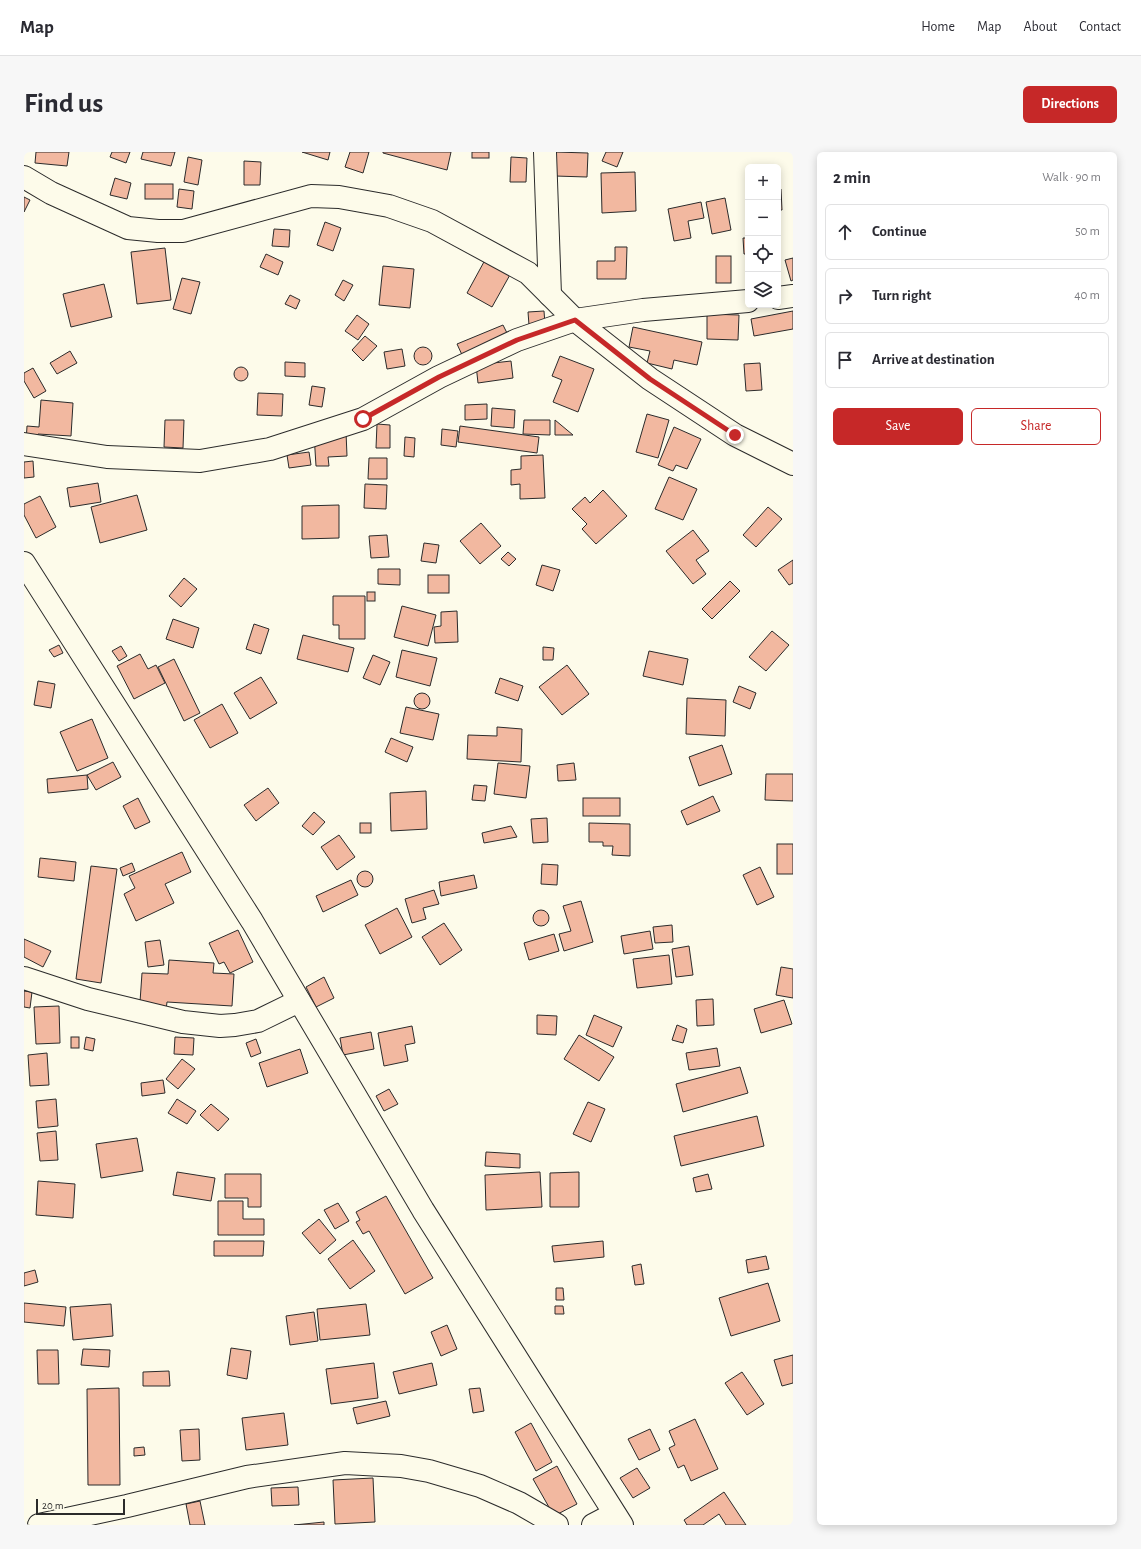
<!DOCTYPE html>
<meta charset="utf-8">
<style>
:root{--surface:#fff;--page:#f7f7f7;--text:#2b2b33;--muted:#7c7c81;--line:#e1e1e2;--accent:#c62828}
body{margin:0;font-family:"Alegreya Sans",sans-serif;background:var(--page);color:var(--text)}
.controls{position:absolute;right:12px;top:12px;display:grid;overflow:hidden;border-radius:6px;box-shadow:0 2px 10px #0003}
.controls button{width:36px;height:36px;display:grid;place-items:center;padding:0;border:0;border-bottom:1px solid var(--line);background:var(--surface);color:var(--text);font:20px sans-serif}
.scale{position:absolute;left:12px;bottom:10px;width:89px;box-sizing:border-box;padding-left:4px;border:2px solid #2b2b2b;border-top:0;font-size:11px;line-height:14px;white-space:nowrap;color:#2b2b2b;-webkit-text-stroke:3px #fdfbea;paint-order:stroke}
.stop{position:absolute;width:12px;height:12px;margin:-9px;border:3px solid #c62828;border-radius:50%;background:#fff}
.stop.end{background:#c62828;border-color:#fff;box-shadow:0 1px 4px #0008}
.list{margin:0;padding:0;list-style:none}
h2{display:flex;justify-content:space-between;align-items:center;height:52px;margin:0;padding:0 16px;font-size:17px}
h2 small{font-size:13px;font-weight:400;color:var(--muted)}
.list li{display:grid;grid-template-columns:26px 1fr auto;gap:12px;align-items:center;box-sizing:border-box;height:56px;margin:0 8px 8px;padding:0 8px;border:1px solid var(--line);border-radius:6px}
.list b{display:block;font-size:15px;white-space:nowrap}
.list em{font-size:13px;font-style:normal;color:var(--muted)}
.actions{display:flex;gap:8px;padding:12px 16px}
.actions a{flex:1;padding:9px 0;border:1px solid var(--accent);border-radius:6px;text-align:center;font-size:14px;color:var(--accent)}
.actions .main{background:var(--accent);color:#fff}
.icon{flex:none;width:22px;height:22px;fill:none;stroke:currentColor;stroke-width:2;stroke-linecap:round;stroke-linejoin:round}
.map{position:relative;flex:none;width:769px;height:1373px;overflow:hidden;border-radius:6px}
header{display:flex;align-items:center;gap:24px;box-sizing:border-box;height:56px;padding:0 20px;background:var(--surface);border-bottom:1px solid var(--line)}
header strong{font-size:19px}
nav{display:flex;gap:22px;margin-inline-start:auto;font-size:14px}
.intro{display:flex;align-items:center;justify-content:space-between;box-sizing:border-box;height:96px;padding:0 24px}
h1{margin:0;font-size:28px}
.button{padding:10px 18px;border-radius:6px;background:var(--accent);color:#fff;font-size:14px;font-weight:700}
main{display:flex;gap:24px;padding:0 24px}
aside{flex:1;background:var(--surface);border-radius:6px;box-shadow:0 2px 10px #0003}
.map>svg:first-child{display:block}
</style>
<header>
<strong>Map</strong>
<nav><a>Home</a><a>Map</a><a>About</a><a>Contact</a></nav>
</header>
<div class="intro"><h1>Find us</h1><a class="button">Directions</a></div>
<main>
<div class="map">
<svg width="769" height="1373" viewBox="0 0 769 1373">
<rect width="100%" height="100%" fill="#fdfbea"/>
<g fill="#f2b8a0" stroke="#2b2b2b">
<polygon points="12,0 45,0 43,14 11,11"/>
<polygon points="88,0 106,0 102,11 86,5"/>
<polygon points="119,0 151,0 147,14 117,7"/>
<polygon points="278,0 306,0 304,8"/>
<polygon points="326,0 345,0 339,21 321,15"/>
<polygon points="359,0 427,0 423,18 359,1"/>
<rect x="448" y="0" width="17" height="6"/>
<polygon points="531,0 564,1 563,25 531,24"/>
<polygon points="582,0 599,0 593,15 578,9"/>
<polygon points="164,5 178,8 174,33 160,30"/>
<polygon points="487,5 503,6 502,30 486,30"/>
<polygon points="220,9 237,10 236,33 220,33"/>
<polygon points="611,20 612,59 578,61 577,21"/>
<polygon points="91,26 107,31 103,47 86,43"/>
<rect x="121" y="32" width="28" height="15"/>
<polygon points="155,37 170,39 168,57 153,55"/>
<polygon points="754,37 757,37 758,58 754,58"/>
<polygon points="0,45 6,48 0,60"/>
<polygon points="701,46 707,78 688,82 682,50"/>
<polygon points="677,50 680,66 664,69 667,86 650,89 644,57"/>
<polygon points="301,70 317,76 309,99 293,93"/>
<polygon points="250,77 266,78 265,95 248,94"/>
<polygon points="719,86 724,86 724,102 720,102"/>
<polygon points="591,95 603,95 602,127 573,127 573,109 591,109"/>
<polygon points="141,96 147,148 113,152 107,100"/>
<polygon points="242,102 259,110 254,123 236,115"/>
<rect x="692" y="104" width="15" height="27"/>
<polygon points="769,106 769,128 767,129 761,108"/>
<polygon points="461,108 487,121 468,155 443,141"/>
<polygon points="359,114 390,117 386,156 355,153"/>
<polygon points="158,126 176,130 167,162 149,157"/>
<polygon points="319,128 329,133 320,149 311,143"/>
<polygon points="80,132 88,165 47,175 39,142"/>
<polygon points="266,143 276,148 272,157 261,152"/>
<polygon points="520,159 521,172 505,173 504,160"/>
<polygon points="769,159 769,177 730,184 727,167"/>
<polygon points="683,162 715,163 714,188 683,187"/>
<polygon points="333,163 345,172 334,188 321,179"/>
<polygon points="479,173 485,185 439,205 433,192"/>
<polygon points="609,175 678,190 673,213 650,208 648,217 623,211 626,199 605,195"/>
<polygon points="341,184 353,194 339,209 328,198"/>
<circle cx="399" cy="204" r="9"/>
<polygon points="378,197 381,214 363,217 360,200"/>
<polygon points="46,199 53,211 33,222 26,211"/>
<polygon points="536,204 570,217 554,260 529,250 538,228 528,224"/>
<polygon points="487,209 489,226 454,231 452,213"/>
<polygon points="261,210 281,211 281,225 261,224"/>
<polygon points="736,211 738,238 722,239 720,212"/>
<circle cx="217" cy="222" r="7"/>
<polygon points="9,216 22,239 10,246 0,229 0,221"/>
<polygon points="288,234 301,236 298,255 285,253"/>
<polygon points="234,241 259,242 258,264 233,263"/>
<polygon points="17,248 49,251 47,284 14,282 13,292 2,291 3,274 15,275"/>
<polygon points="463,252 463,267 441,268 441,253"/>
<polygon points="468,256 491,258 490,276 467,274"/>
<polygon points="623,262 645,268 634,306 612,300"/>
<polygon points="141,268 160,268 159,296 140,295"/>
<polygon points="500,268 526,268 526,283 499,282"/>
<polygon points="531,268 549,283 531,283"/>
<polygon points="353,272 366,273 366,296 352,296"/>
<polygon points="436,274 515,285 513,301 434,290"/>
<polygon points="650,275 677,287 663,317 652,313 649,319 634,313"/>
<polygon points="418,277 434,279 432,295 417,293"/>
<polygon points="322,280 323,304 304,305 305,314 292,314 290,282"/>
<polygon points="381,285 391,286 390,305 380,304"/>
<polygon points="285,300 287,313 265,316 263,303"/>
<polygon points="519,303 521,346 496,347 496,332 487,333 487,318 497,317 497,304"/>
<polygon points="345,306 363,306 363,327 344,327"/>
<polygon points="9,309 10,325 0,326 0,310"/>
<polygon points="645,325 673,337 659,368 631,357"/>
<polygon points="74,331 77,350 46,355 43,336"/>
<polygon points="341,332 363,333 362,357 340,356"/>
<polygon points="579,338 603,364 572,392 558,377 563,372 548,357 561,345 566,351"/>
<polygon points="113,343 123,378 76,391 67,355"/>
<polygon points="16,344 32,375 12,386 0,363 0,352"/>
<polygon points="315,353 315,386 278,387 278,354"/>
<polygon points="744,355 758,367 732,395 719,383"/>
<polygon points="457,371 477,394 456,412 436,389"/>
<polygon points="669,378 685,399 672,408 682,422 669,432 642,399"/>
<polygon points="363,383 365,405 347,406 345,384"/>
<polygon points="400,391 415,393 412,411 397,409"/>
<polygon points="484,400 492,407 485,414 477,407"/>
<polygon points="769,408 769,431 765,433 754,418"/>
<polygon points="518,413 536,418 529,439 512,433"/>
<polygon points="354,417 376,417 376,433 354,432"/>
<rect x="404" y="423" width="21" height="18"/>
<polygon points="160,426 173,437 157,455 145,444"/>
<polygon points="706,429 716,439 688,467 678,457"/>
<rect x="343" y="440" width="8" height="9"/>
<polygon points="309,444 341,444 341,487 315,487 315,473 309,473"/>
<polygon points="378,454 412,463 404,494 370,485"/>
<polygon points="433,459 434,490 411,491 410,475 417,474 417,460"/>
<polygon points="149,467 175,476 169,496 142,487"/>
<polygon points="230,472 245,477 237,502 222,497"/>
<polygon points="748,479 765,493 742,519 725,505"/>
<polygon points="279,483 330,496 324,520 273,507"/>
<polygon points="35,493 39,501 30,505 25,498"/>
<polygon points="97,494 103,504 95,509 88,499"/>
<polygon points="519,495 530,496 529,508 519,508"/>
<polygon points="378,498 413,506 406,534 372,525"/>
<polygon points="625,499 664,507 659,533 619,524"/>
<polygon points="116,502 124,517 132,513 141,531 110,547 93,514"/>
<polygon points="349,503 366,510 356,533 339,526"/>
<polygon points="150,507 176,561 160,569 134,515"/>
<polygon points="543,513 565,542 538,563 515,535"/>
<polygon points="237,525 253,551 226,567 210,541"/>
<polygon points="476,526 499,534 494,549 471,541"/>
<polygon points="14,529 31,532 27,556 10,553"/>
<polygon points="715,534 732,541 726,557 709,550"/>
<circle cx="398" cy="549" r="8"/>
<polygon points="663,546 702,548 701,584 662,582"/>
<polygon points="198,552 214,581 186,596 170,568"/>
<polygon points="382,555 415,562 409,588 376,581"/>
<polygon points="68,567 84,606 53,619 36,580"/>
<polygon points="473,575 498,577 497,610 443,607 444,583 473,584"/>
<polygon points="367,586 389,595 383,610 361,600"/>
<polygon points="698,593 708,622 675,634 665,605"/>
<polygon points="89,610 97,625 72,638 63,623"/>
<polygon points="474,611 506,614 502,646 470,642"/>
<polygon points="550,611 552,628 534,629 533,613"/>
<polygon points="742,622 769,622 769,649 741,648"/>
<polygon points="63,623 64,637 24,641 23,627"/>
<polygon points="450,633 463,634 461,649 448,648"/>
<polygon points="244,636 255,651 232,669 220,653"/>
<polygon points="402,639 403,677 367,679 366,641"/>
<polygon points="689,644 696,659 663,673 657,659"/>
<polygon points="114,646 126,670 111,677 99,654"/>
<rect x="559" y="646" width="37" height="18"/>
<polygon points="290,660 301,670 289,683 278,674"/>
<polygon points="523,666 524,690 509,691 507,667"/>
<rect x="336" y="671" width="11" height="10"/>
<polygon points="565,671 606,672 606,704 588,703 589,694 579,694 579,690 565,690"/>
<polygon points="487,674 493,685 460,691 458,681"/>
<polygon points="315,683 331,705 313,718 297,695"/>
<rect x="753" y="692" width="16" height="30"/>
<polygon points="158,700 167,720 141,732 150,751 112,769 100,742 111,736 105,724"/>
<polygon points="16,706 52,710 50,729 14,725"/>
<polygon points="108,711 111,719 99,724 96,716"/>
<polygon points="518,712 534,713 533,733 517,732"/>
<polygon points="67,714 93,717 77,831 52,827"/>
<polygon points="736,715 750,745 733,753 719,723"/>
<circle cx="341" cy="727" r="8"/>
<polygon points="450,723 453,736 417,744 415,730"/>
<polygon points="327,728 334,743 299,760 292,744"/>
<polygon points="410,738 415,752 399,756 402,767 388,771 381,747"/>
<polygon points="557,749 569,790 540,799 535,782 547,779 539,754"/>
<polygon points="373,756 388,785 356,802 341,773"/>
<circle cx="517" cy="766" r="8"/>
<polygon points="420,771 438,798 416,813 398,785"/>
<polygon points="648,773 649,790 631,791 629,775"/>
<polygon points="214,778 229,810 206,821 200,810 195,812 185,791"/>
<polygon points="626,779 629,797 600,802 597,784"/>
<polygon points="530,782 535,799 505,808 500,791"/>
<polygon points="0,787 27,799 19,815 0,805"/>
<polygon points="136,788 140,813 124,815 121,790"/>
<polygon points="665,794 669,823 652,825 648,797"/>
<polygon points="645,803 648,832 613,836 609,807"/>
<polygon points="145,808 190,811 189,821 210,822 208,854 143,850 142,858 128,857 128,851 116,850 118,821 144,822"/>
<polygon points="757,815 769,817 769,846 752,843"/>
<polygon points="300,825 310,846 292,855 282,835"/>
<polygon points="0,839 8,840 6,856 0,855"/>
<polygon points="689,847 690,873 673,874 672,848"/>
<polygon points="760,848 768,872 737,881 730,857"/>
<polygon points="35,854 36,891 12,892 10,855"/>
<polygon points="513,863 533,864 532,883 513,882"/>
<polygon points="570,863 598,875 589,895 562,883"/>
<polygon points="653,873 663,877 659,891 648,888"/>
<polygon points="388,874 391,891 381,893 384,909 360,914 354,881"/>
<polygon points="347,880 350,897 319,903 316,886"/>
<polygon points="555,883 590,905 575,929 540,907"/>
<rect x="47" y="885" width="8" height="11"/>
<polygon points="62,885 71,887 69,899 60,897"/>
<polygon points="151,885 170,886 169,903 150,902"/>
<polygon points="232,887 237,901 227,905 222,891"/>
<polygon points="693,896 696,914 665,918 662,901"/>
<polygon points="276,897 284,921 243,935 235,911"/>
<polygon points="23,901 25,933 6,934 4,903"/>
<polygon points="158,907 171,917 154,937 142,927"/>
<polygon points="716,915 724,941 659,960 652,932"/>
<polygon points="139,928 141,941 118,944 117,931"/>
<polygon points="365,937 374,952 360,959 352,944"/>
<polygon points="32,947 34,974 14,976 12,949"/>
<polygon points="153,947 172,959 163,972 144,961"/>
<polygon points="564,950 581,957 567,990 549,982"/>
<polygon points="187,952 205,967 194,979 176,963"/>
<polygon points="733,964 740,994 657,1014 650,984"/>
<polygon points="32,979 34,1008 16,1009 13,981"/>
<polygon points="113,986 119,1019 77,1026 72,992"/>
<polygon points="462,1000 496,1002 496,1016 461,1014"/>
<polygon points="153,1020 191,1026 187,1049 149,1043"/>
<polygon points="516,1020 518,1055 462,1058 461,1023"/>
<polygon points="555,1020 555,1055 526,1055 526,1021"/>
<polygon points="201,1022 237,1022 237,1055 224,1055 224,1046 201,1046"/>
<polygon points="684,1022 688,1037 672,1040 669,1026"/>
<polygon points="14,1029 51,1032 49,1066 12,1063"/>
<polygon points="362,1044 409,1126 381,1142 345,1079 339,1082 332,1070 336,1068 332,1060"/>
<polygon points="194,1049 219,1049 219,1067 240,1067 240,1083 194,1083"/>
<polygon points="314,1051 325,1069 311,1077 300,1058"/>
<polygon points="295,1067 312,1088 296,1102 278,1081"/>
<polygon points="329,1088 351,1119 326,1137 304,1107"/>
<polygon points="190,1089 240,1089 239,1104 190,1104"/>
<polygon points="579,1089 580,1105 530,1110 528,1094"/>
<polygon points="742,1104 745,1117 724,1121 722,1108"/>
<polygon points="617,1112 620,1132 611,1133 608,1114"/>
<polygon points="11,1118 14,1130 0,1134 0,1121"/>
<polygon points="744,1131 756,1169 707,1184 695,1146"/>
<polygon points="532,1136 539,1136 540,1148 532,1148"/>
<polygon points="0,1151 42,1155 40,1174 0,1170"/>
<polygon points="87,1152 89,1184 49,1188 46,1155"/>
<polygon points="342,1152 346,1183 296,1188 293,1157"/>
<polygon points="531,1154 539,1154 540,1162 531,1162"/>
<polygon points="290,1160 294,1189 266,1193 262,1164"/>
<polygon points="423,1173 433,1197 417,1204 407,1180"/>
<polygon points="207,1196 227,1199 223,1227 203,1223"/>
<polygon points="59,1197 86,1198 85,1215 57,1213"/>
<polygon points="13,1198 34,1198 35,1232 14,1232"/>
<polygon points="769,1203 769,1231 758,1234 750,1208"/>
<polygon points="350,1211 354,1246 307,1252 302,1217"/>
<polygon points="408,1211 413,1233 375,1242 369,1220"/>
<polygon points="145,1219 146,1234 119,1234 119,1220"/>
<polygon points="718,1220 740,1252 723,1263 701,1231"/>
<polygon points="95,1236 96,1333 64,1333 63,1237"/>
<polygon points="456,1236 460,1259 449,1261 445,1237"/>
<polygon points="362,1249 366,1264 333,1272 329,1256"/>
<polygon points="260,1261 264,1293 222,1298 218,1266"/>
<polygon points="671,1267 694,1317 667,1329 660,1313 654,1316 645,1296 651,1293 645,1279"/>
<polygon points="507,1271 528,1310 512,1319 491,1280"/>
<polygon points="175,1277 176,1308 158,1309 156,1278"/>
<polygon points="626,1277 636,1298 615,1308 604,1287"/>
<polygon points="120,1295 121,1303 110,1304 110,1296"/>
<polygon points="533,1314 553,1352 530,1364 509,1327"/>
<polygon points="613,1316 626,1336 609,1346 596,1326"/>
<polygon points="349,1326 351,1370 311,1372 309,1328"/>
<polygon points="274,1335 275,1353 248,1354 247,1336"/>
<polygon points="700,1340 722,1373 702,1373 695,1362 679,1373 663,1373 660,1368"/>
<polygon points="176,1349 181,1373 166,1373 162,1352"/>
<polygon points="300,1370 300,1373 270,1373"/>
</g>
<g fill="none" stroke-linecap="round" stroke-linejoin="round">
<g stroke="#2b2b2b" stroke-width="24">
<g id="minor">
<polyline points="521,0 526,143"/>
<polyline points="0,25 27,41 104,76 134,79 159,79 287,44 315,45 365,54 408,69 504,121 551,168 626,227 711,283 769,312"/>
<polyline points="754,146 769,144"/>
<polyline points="0,292 83,305 176,309 246,297 339,267 415,225 493,188 551,168 619,158 724,149"/>
<polyline points="0,411 228,769 399,1058 598,1373"/>
<polyline points="0,826 64,847 159,870 196,874 211,873 234,869 275,849"/>
<polyline points="15,1373 103,1354 223,1325 321,1311 377,1314 405,1319 456,1334 495,1351 533,1373"/>
<polyline points="569,1373 590,1362"/>
</g>
</g>
<use href="#minor" stroke="#fdfbea" stroke-width="22"/>
</g>
<g fill="none" stroke-linecap="round" stroke-linejoin="round">
<polyline stroke="#c62828" stroke-width="5" points="339,267 415,225 493,188 551,168 626,227 711,283"/>
</g>
</svg>
<div class="controls">
<button>+</button>
<button>−</button>
<button><svg class="icon" aria-label="locate" viewBox="0 0 24 24"><circle cx="12" cy="12" r="6"/><path d="M12 2v4M12 18v4M2 12h4M18 12h4"/></svg></button>
<button><svg class="icon" aria-label="layers" viewBox="0 0 24 24"><path d="M12 4l9 5-9 5-9-5zM3 14l9 5 9-5"/></svg></button>
</div>
<div class="scale">20 m</div>
<div class="stop" style="left:339px;top:267px"></div>
<div class="stop end" style="left:711px;top:283px"></div>
</div>
<aside>
<h2>2 min<small>Walk · 90 m</small></h2>
<ul class="list">
<li><svg class="icon" aria-label="ahead" viewBox="0 0 24 24"><path d="M12 20V5M6 11l6-6 6 6"/></svg><div><b>Continue</b></div><em>50 m</em></li>
<li><svg class="icon" aria-label="right" viewBox="0 0 24 24"><path d="M7 20v-9h11M14 6l5 5-5 5"/></svg><div><b>Turn right</b></div><em>40 m</em></li>
<li><svg class="icon" aria-label="arrive" viewBox="0 0 24 24"><path d="M6 21V4h12l-3 4 3 4H6"/></svg><div><b>Arrive at destination</b></div></li>
</ul>
<div class="actions"><a class="main">Save</a><a>Share</a></div>
</aside>
</main>
